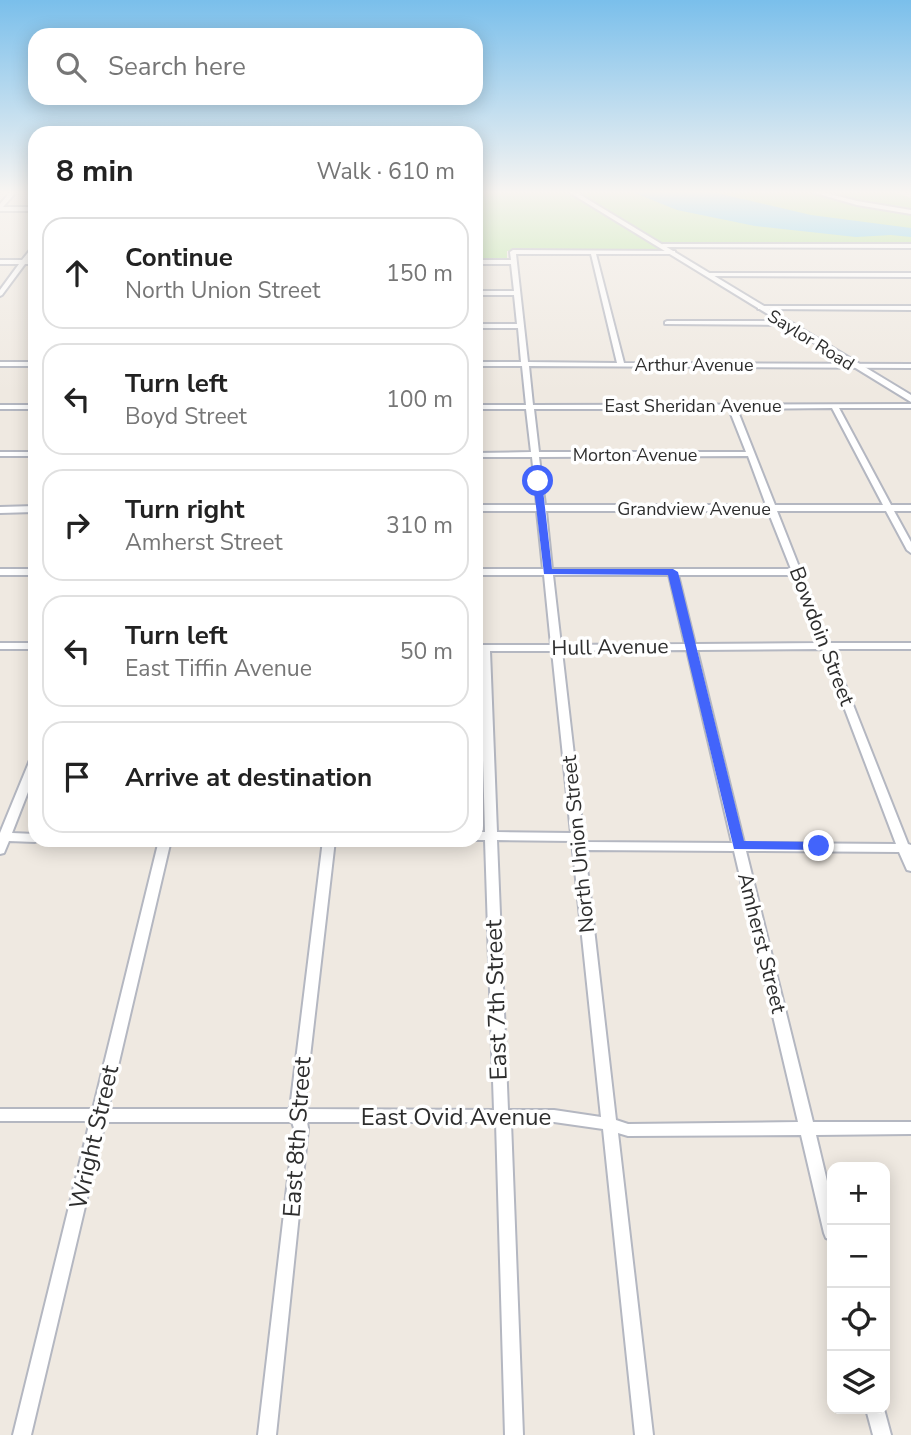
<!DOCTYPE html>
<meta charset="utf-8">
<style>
:root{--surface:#fff;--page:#f6f6f6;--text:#222;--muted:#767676;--line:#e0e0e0}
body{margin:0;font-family:"Nunito Sans",sans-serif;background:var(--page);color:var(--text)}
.controls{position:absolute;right:21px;bottom:21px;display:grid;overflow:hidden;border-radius:14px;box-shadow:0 4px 18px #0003}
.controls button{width:63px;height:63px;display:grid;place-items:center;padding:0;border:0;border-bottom:2px solid var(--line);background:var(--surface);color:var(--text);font:35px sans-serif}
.stop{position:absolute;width:21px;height:21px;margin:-16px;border:5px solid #4264fb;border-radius:50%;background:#fff}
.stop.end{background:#4264fb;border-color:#fff;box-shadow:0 2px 7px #0008}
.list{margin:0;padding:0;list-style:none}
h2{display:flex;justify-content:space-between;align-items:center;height:91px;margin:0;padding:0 28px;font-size:30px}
h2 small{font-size:23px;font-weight:400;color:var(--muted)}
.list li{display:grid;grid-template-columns:46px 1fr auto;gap:21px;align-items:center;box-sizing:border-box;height:112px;margin:0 14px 14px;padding:0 14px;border:2px solid var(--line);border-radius:21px}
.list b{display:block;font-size:26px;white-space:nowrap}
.list p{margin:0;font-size:23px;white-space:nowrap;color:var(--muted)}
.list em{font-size:23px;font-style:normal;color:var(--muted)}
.icon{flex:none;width:38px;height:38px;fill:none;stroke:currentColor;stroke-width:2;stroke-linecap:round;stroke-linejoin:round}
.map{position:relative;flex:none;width:911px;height:1435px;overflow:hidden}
.search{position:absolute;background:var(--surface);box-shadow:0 4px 18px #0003;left:28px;top:28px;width:455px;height:77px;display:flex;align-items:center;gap:18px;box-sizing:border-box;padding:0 24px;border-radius:21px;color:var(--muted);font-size:26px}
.panel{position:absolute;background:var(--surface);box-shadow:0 4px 18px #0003;left:28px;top:126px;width:455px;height:721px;border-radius:21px}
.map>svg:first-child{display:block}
</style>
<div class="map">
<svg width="911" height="1435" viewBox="0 0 911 1435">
<rect width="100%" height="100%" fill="#efe9e1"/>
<polygon fill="#b6e59e" points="476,191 895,192 911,198 911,243 664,243 661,244 664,250 507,251 507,259 476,259"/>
<polygon fill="#75cff0" points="630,191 708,191 811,215 911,228 911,237 891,235 856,237 755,226 677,210"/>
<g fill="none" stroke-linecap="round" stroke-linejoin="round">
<g stroke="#b4b7c1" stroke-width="4">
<g id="minor">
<polygon points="11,191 17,191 3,207 35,207 35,211 0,211 0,204"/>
<polygon points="35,244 35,250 28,260 35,260 35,264 25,264 2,295 0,296 0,290 19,264 0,264 0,260 22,260"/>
<polygon points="663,244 911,244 911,248 661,247 661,245"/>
<path d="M513,250l162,1v2l-2,1h-77l28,109 287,1v4l-382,-2 4,39 378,-1v4h-72l52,97h20v6h-17l17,31v11l-4,-3 -21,-39h-109l52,132h82v6h-80l77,195 3,1v26l-4,-1 -8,-18 -153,-1 67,271h98v12l-95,1 16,67v38l-6,-2 -2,-5 -23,-98 -173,1 -10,-3 35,302h-18l-32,-306 -49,-7h-43l12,313h-18l-9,-313h-189l1,6 -32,307h-18l36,-307 -2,-6h-187l-74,313h-18l77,-314h-90v-12h93l66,-269h12l-63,269h182l33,-269h12l-31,269 190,1 -9,-270h-9v-8h9l-5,-181h-4v-6h75l-7,-70h-68v-6h67l-6,-58h-61v-6h61l-5,-48h-56v-4l55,-1 -5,-43h-50v-4h50l-4,-39h-46v-4h45l-3,-34h-42v-4h41l-3,-29h-38v-4h38l-3,-27h-35v-4h35l-1,-8zM516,254h75l26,109 -89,-1zM832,408l51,97h-108l-38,-96zM534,409h195l17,43h-207zM748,456l18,49h-221l-6,-48zM546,511h222l23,58h-239zM553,575h116l16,69 -124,1zM678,575h115l26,68 -124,1zM822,649l74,195 -152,-1 -47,-193zM687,650l45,193 -148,-1 -22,-191zM490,651h62l19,182 -74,-1zM497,840l75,1 29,276 -47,-7h-46zM585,850l149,1 64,271 -170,2 -12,-4z"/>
<polygon points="709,273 911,273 911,277 707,276 707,274"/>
<polygon points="760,306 911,306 911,310 758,309 758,307"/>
<polygon points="667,321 785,321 788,323 785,325 665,324 665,322"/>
<rect x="0" y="362" width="35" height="4"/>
<rect x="0" y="405" width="35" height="4"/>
<rect x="0" y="452" width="35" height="4"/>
<polygon points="35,506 35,512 0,513 0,507"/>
<rect x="0" y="569" width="35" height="6"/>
<rect x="0" y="643" width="35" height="6"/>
<polygon points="35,756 35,774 12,833 35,834 35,840 40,840 35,842 9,841 4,853 0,854 0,833 30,760"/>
<polygon points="866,1409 884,1409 891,1435 873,1435"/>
</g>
</g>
<g stroke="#b4b7c1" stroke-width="4">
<g id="tertiary">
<polygon points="567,191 574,191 911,395 911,402"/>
<polygon points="808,191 818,191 857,201 911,210 911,214 857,205"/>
</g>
</g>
<use href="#minor" fill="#fff" fill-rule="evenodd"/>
<use href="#tertiary" fill="#fff" fill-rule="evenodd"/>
</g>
<linearGradient id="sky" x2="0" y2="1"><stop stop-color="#7abfeb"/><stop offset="0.49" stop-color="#f8f5f2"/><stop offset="1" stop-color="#f8f5f2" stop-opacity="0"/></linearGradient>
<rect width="911" height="392" fill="url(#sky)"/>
<polygon fill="#4264fb" points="538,478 542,481 552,569 673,569 678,572 744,841 819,842 825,846 824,850 734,849 668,575 544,574 533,481"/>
<g text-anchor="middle" stroke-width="7" stroke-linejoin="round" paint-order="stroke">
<g font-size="18" fill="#2e2e2e" stroke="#fff">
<text transform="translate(811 340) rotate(32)" y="6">Saylor Road</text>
<text x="694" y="371">Arthur Avenue</text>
<text x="693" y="412">East Sheridan Avenue</text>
<text x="635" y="461">Morton Avenue</text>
<text x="694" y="515">Grandview Avenue</text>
</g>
<g font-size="21" fill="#2e2e2e" stroke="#fff">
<text transform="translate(822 636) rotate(69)" y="7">Bowdoin Street</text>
<text transform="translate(610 647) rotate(-1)" y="7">Hull Avenue</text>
<text transform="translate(578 844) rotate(-96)" y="7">North Union Street</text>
<text transform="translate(762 943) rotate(76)" y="7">Amherst Street</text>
</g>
<g font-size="24" fill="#2e2e2e" stroke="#fff">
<text transform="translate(496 1000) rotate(-92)" y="8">East 7th Street</text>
<text x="456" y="1125">East Ovid Avenue</text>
<text transform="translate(94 1137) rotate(-77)" y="8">Wright Street</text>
<text transform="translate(297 1137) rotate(-86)" y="8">East 8th Street</text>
</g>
</g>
</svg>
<div class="controls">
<button>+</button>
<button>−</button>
<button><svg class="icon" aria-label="locate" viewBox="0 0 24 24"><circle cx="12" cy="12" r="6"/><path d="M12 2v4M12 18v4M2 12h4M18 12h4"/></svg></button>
<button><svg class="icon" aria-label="layers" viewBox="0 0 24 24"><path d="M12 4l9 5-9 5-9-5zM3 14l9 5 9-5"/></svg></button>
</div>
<div class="stop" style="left:538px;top:481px"></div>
<div class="stop end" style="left:819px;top:846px"></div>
<div class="search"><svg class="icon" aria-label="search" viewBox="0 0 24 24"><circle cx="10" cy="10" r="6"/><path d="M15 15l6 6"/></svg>Search here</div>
<section class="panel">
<h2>8 min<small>Walk · 610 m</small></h2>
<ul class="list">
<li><svg class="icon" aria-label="ahead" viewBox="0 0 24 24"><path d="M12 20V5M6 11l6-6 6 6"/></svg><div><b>Continue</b><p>North Union Street</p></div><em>150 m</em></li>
<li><svg class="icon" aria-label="left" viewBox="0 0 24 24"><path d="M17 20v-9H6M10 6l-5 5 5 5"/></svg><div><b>Turn left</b><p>Boyd Street</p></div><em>100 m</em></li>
<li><svg class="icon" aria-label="right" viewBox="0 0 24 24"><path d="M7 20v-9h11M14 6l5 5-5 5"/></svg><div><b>Turn right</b><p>Amherst Street</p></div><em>310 m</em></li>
<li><svg class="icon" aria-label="left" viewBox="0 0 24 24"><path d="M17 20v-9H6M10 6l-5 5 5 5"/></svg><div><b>Turn left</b><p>East Tiffin Avenue</p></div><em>50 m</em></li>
<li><svg class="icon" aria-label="arrive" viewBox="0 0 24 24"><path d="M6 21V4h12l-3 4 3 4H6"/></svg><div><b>Arrive at destination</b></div></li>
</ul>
</section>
</div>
